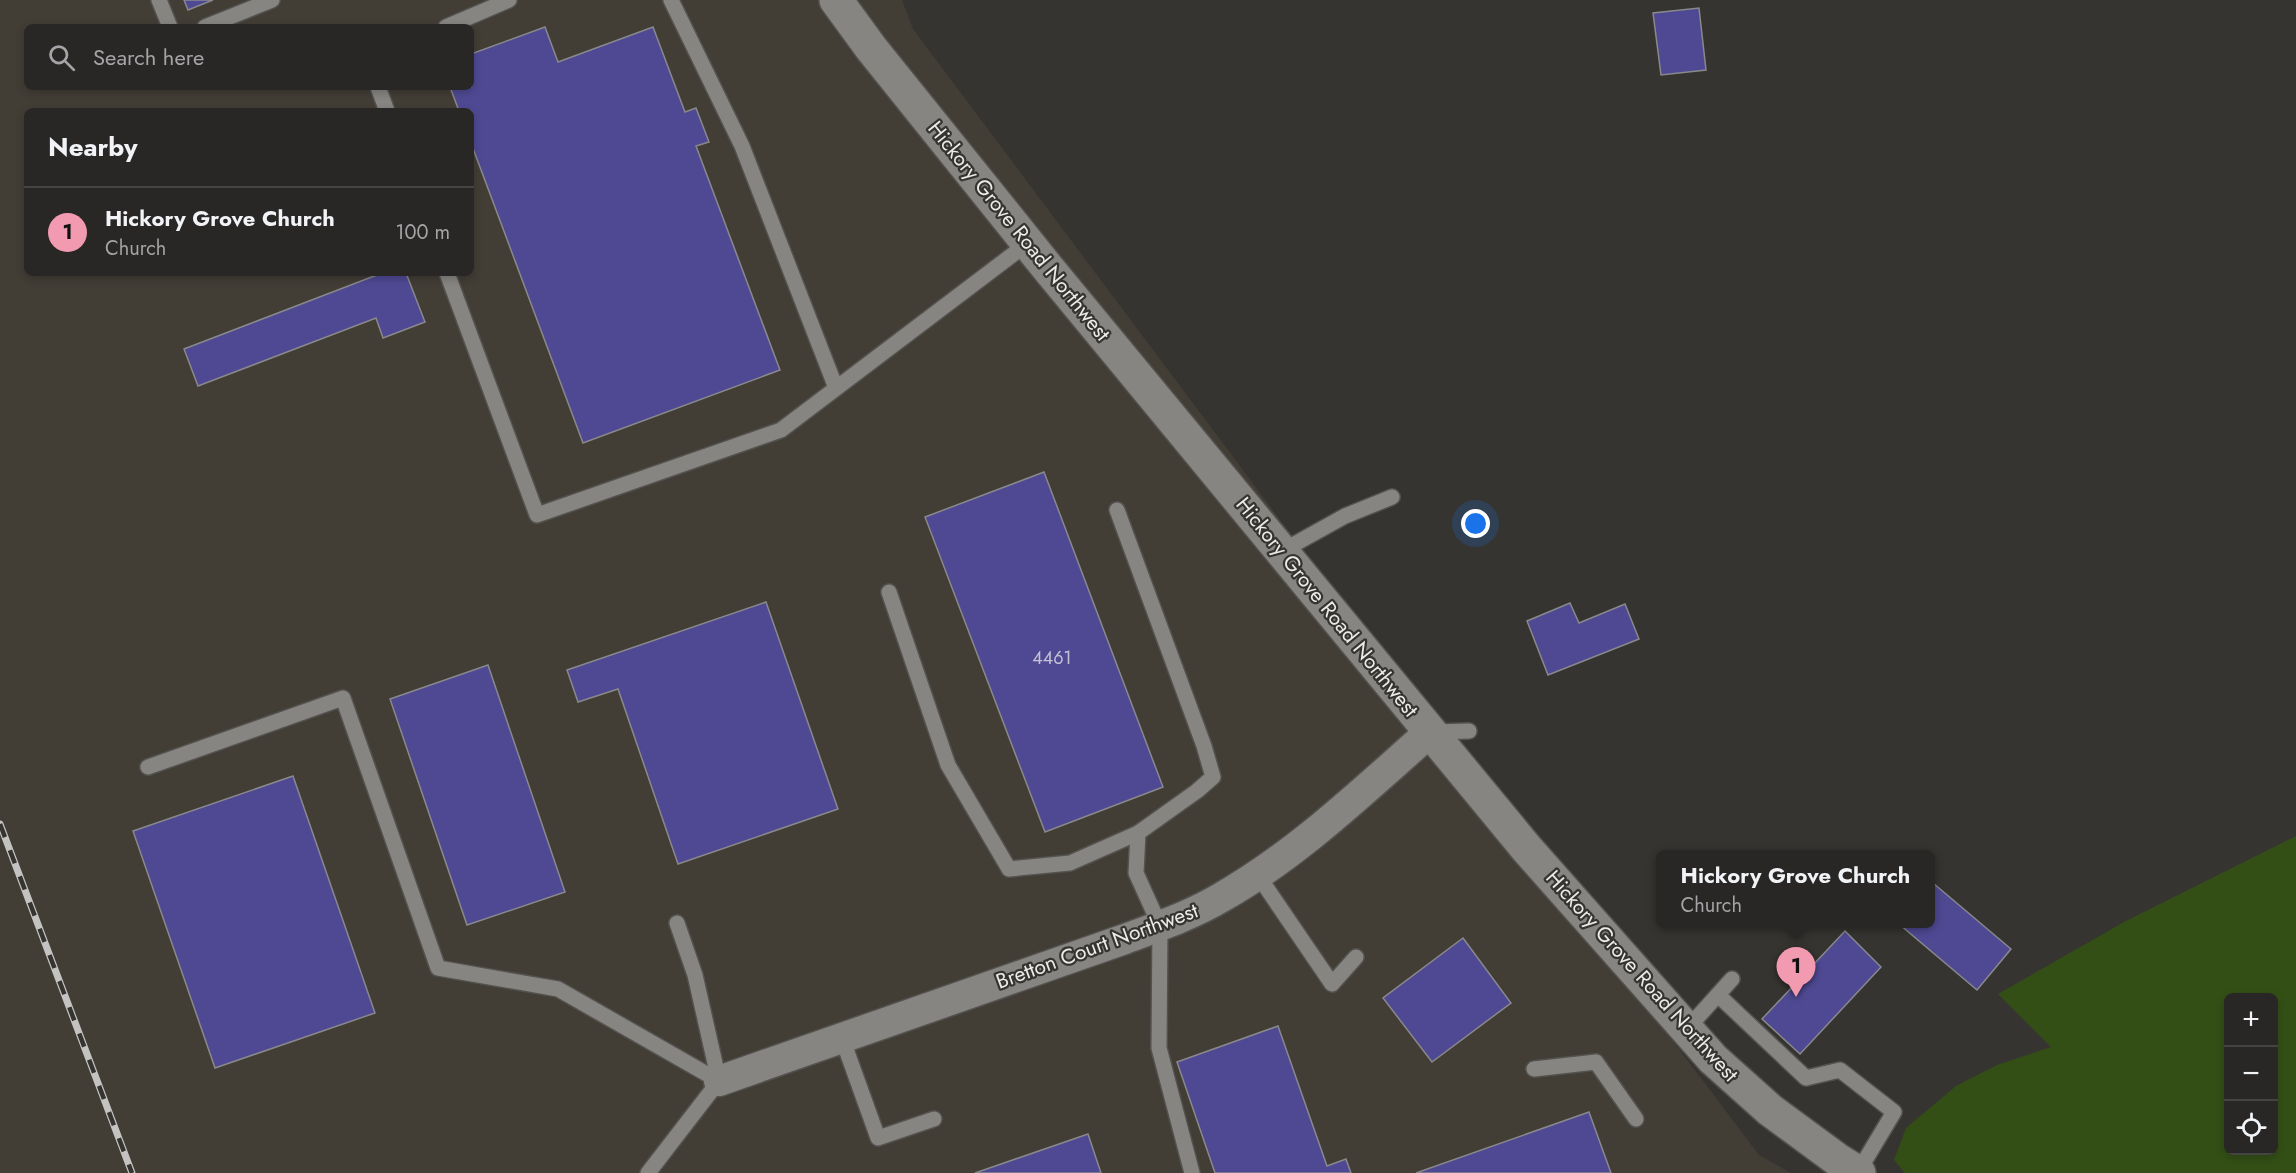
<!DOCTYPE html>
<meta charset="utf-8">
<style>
:root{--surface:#282725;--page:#343332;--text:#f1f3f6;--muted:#a5a5a7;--line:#444442;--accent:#f29ab0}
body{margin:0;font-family:Jost,sans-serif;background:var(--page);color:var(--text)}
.controls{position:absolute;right:18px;bottom:18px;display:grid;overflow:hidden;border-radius:9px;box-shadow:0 3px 9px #0003}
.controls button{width:54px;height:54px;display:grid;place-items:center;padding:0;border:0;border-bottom:2px solid var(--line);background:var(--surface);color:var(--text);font:30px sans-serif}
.you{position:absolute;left:1476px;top:524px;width:21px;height:21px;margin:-15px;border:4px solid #fff;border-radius:50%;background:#1a73e8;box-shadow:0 0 0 9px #1a73e833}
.badge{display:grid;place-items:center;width:39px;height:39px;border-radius:50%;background:var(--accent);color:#111;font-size:20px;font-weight:700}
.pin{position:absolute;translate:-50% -50px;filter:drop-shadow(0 2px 3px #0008)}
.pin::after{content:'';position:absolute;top:32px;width:21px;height:18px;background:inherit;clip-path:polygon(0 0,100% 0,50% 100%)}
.popup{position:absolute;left:1656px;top:850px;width:279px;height:78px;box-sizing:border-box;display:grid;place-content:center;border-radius:9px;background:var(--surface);filter:drop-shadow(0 2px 4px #0005);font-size:20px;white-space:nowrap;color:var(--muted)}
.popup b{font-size:22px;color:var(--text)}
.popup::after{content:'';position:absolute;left:50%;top:100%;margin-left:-12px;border:12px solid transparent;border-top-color:var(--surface)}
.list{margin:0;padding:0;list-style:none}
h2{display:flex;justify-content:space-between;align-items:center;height:78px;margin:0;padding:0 24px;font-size:26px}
h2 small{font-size:20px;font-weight:400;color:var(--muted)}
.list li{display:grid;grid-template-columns:39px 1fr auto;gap:18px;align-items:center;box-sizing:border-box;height:90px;padding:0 24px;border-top:2px solid var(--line)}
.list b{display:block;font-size:22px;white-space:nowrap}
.list p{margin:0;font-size:20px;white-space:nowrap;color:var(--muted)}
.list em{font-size:20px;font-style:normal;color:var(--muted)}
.icon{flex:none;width:33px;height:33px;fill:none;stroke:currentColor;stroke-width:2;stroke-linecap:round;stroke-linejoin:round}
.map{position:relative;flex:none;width:2296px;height:1173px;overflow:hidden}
.search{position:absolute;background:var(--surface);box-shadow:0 3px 9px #0003;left:24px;top:24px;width:450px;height:66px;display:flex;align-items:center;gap:15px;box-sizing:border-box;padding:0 21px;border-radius:9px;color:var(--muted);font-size:22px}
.panel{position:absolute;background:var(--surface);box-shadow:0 3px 9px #0003;left:24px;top:108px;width:450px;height:168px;border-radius:9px}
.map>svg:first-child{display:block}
</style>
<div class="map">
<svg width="2296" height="1173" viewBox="0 0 2296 1173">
<rect width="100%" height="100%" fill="#363431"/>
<path fill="#423d35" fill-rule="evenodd" d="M0,0h902l11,29 404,540 442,586 32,18h-1791zM27,27h444v60h-444zM27,111h444v162h-444z"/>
<path fill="#334f16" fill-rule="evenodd" d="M2296,836v337h-391l-11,-13 12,-32 50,-42 41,-21 54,-18 -53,-53 126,-72zM2228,998h46v152h-46z"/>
<g fill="#4f4993" stroke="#89898c" stroke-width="1.5">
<polygon points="184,0 213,0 188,10"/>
<polygon points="1699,8 1706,70 1661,75 1653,13"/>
<polygon points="545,27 558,62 653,27 685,112 696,108 709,142 696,146 780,370 583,443 471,143 471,111 459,111 450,87 471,87 471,54"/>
<polygon points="382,273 406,273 425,322 383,338 376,318 198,386 184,349"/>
<polygon points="1044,472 1163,787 1045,832 925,517"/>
<polygon points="766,602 838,809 678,864 618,689 578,702 567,670"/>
<polygon points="1570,603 1579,623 1625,604 1639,639 1548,675 1527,621"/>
<polygon points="488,665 565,892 467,925 390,699"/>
<polygon points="293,776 375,1013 215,1068 133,831"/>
<polygon points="1933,883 2011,949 1977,990 1899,924 1931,924 1931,885"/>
<polygon points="1845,931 1881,967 1800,1054 1762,1019"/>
<polygon points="1463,938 1511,1003 1432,1062 1383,998"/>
<polygon points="1278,1026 1327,1166 1346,1159 1351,1173 1215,1173 1177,1062"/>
<polygon points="1589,1112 1611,1173 1416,1173"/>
<polygon points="1088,1134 1101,1173 975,1173"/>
</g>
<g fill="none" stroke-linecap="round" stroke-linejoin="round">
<g stroke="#53524f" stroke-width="18">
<g id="lane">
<polyline points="159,0 170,27"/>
<polyline points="671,0 742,146 836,388"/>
<polyline points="205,27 272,0"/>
<polyline points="446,27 509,0"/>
<polyline points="378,87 387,111"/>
<polyline points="447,273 537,515 781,430 1028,243"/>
<polyline points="1117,510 1204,746 1213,777 1197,791 1138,833 1136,873 1160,926 1159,1048 1192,1173"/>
<polyline points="1282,551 1345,516 1392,497"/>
<polyline points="889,592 948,765 1009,869 1070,863 1138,833"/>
<polyline points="1433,732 1469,731"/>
<polyline points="148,767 343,698 438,968 558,989 719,1081"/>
<polyline points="1257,874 1332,984 1356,957"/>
<polyline points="677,923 695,975 719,1081"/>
<polyline points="1718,995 1806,1078 1840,1070 1894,1112 1858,1172"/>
<polyline points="1686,1030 1732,979"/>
<polyline points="842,1038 878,1138 934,1119"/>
<polyline points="1534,1069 1596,1062 1636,1119"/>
<polyline points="648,1173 719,1081"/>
</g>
</g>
<g stroke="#53524f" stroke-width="33">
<path id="street" d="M719,1081l406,-142c32,-12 67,-24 97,-42 77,-44 142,-107 208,-165"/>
</g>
<g stroke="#53524f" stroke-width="36">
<polyline id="secondary" points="836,0 871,48 1047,267 1527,849 1713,1059 1770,1110 1838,1160 1859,1173"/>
</g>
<use href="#lane" stroke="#868581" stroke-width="15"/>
<use href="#street" stroke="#868581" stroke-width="30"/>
<use href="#secondary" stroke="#868581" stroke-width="33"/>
<g stroke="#c4c3c1" stroke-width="7">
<polyline id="rail" points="0,824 132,1173"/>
</g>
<use href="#rail" stroke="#363431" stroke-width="4.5" stroke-dasharray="14" stroke-linecap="butt"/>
</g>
<g text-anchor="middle" stroke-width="4.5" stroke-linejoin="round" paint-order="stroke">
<g font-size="18" fill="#c5c2d4">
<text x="1052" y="664">4461</text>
</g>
<g font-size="21" fill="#ecebe9" stroke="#363431">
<text transform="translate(1019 231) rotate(51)" y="7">Hickory Grove Road Northwest</text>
<text transform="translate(1327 607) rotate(51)" y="7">Hickory Grove Road Northwest</text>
<text transform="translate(1097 946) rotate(-20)" y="7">Bretton Court Northwest</text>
<text transform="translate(1642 976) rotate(48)" y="7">Hickory Grove Road Northwest</text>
</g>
</g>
</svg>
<div class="controls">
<button>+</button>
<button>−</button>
<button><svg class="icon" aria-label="locate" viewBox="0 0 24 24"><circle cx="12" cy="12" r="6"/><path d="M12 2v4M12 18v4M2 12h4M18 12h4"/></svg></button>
</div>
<div class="you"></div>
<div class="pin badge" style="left:1796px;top:997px">1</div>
<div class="popup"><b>Hickory Grove Church</b>Church</div>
<div class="search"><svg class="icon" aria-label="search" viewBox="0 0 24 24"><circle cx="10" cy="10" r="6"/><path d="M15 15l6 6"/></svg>Search here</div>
<section class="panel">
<h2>Nearby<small></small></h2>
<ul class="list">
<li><span class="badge">1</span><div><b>Hickory Grove Church</b><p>Church</p></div><em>100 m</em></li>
</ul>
</section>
</div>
